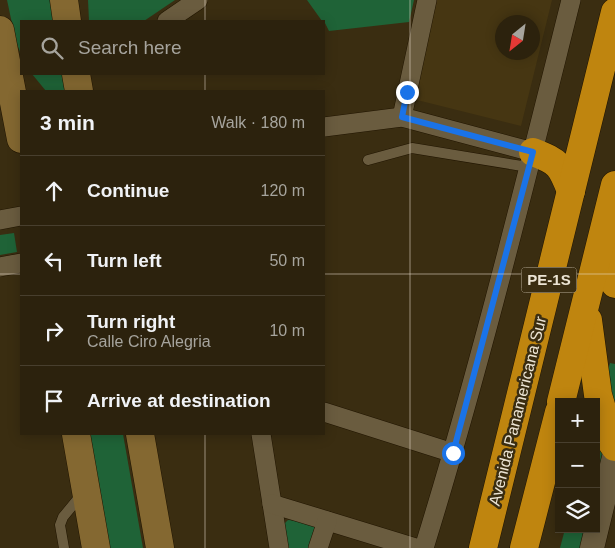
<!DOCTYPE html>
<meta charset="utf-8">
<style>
:root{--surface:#2c220d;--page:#382f1b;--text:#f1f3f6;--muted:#a6a49d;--line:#483f2e}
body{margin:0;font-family:Arial,sans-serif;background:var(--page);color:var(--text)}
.controls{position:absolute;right:15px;bottom:15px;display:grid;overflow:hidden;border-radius:0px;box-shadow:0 2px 12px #0003}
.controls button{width:45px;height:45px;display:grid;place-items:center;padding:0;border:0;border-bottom:1px solid var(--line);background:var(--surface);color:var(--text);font:25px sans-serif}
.compass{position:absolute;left:495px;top:15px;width:45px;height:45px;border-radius:50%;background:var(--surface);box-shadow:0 2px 12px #0003;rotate:210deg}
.stop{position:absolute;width:15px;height:15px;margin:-11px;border:4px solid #1a73e8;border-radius:50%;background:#fff}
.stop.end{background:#1a73e8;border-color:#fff;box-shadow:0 1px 5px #0008}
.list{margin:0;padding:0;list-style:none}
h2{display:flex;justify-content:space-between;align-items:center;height:65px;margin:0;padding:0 20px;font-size:21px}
h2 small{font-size:16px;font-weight:400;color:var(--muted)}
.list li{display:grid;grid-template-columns:32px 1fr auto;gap:15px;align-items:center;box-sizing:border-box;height:70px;padding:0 20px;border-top:1px solid var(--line)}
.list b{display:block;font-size:19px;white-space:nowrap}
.list p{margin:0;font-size:16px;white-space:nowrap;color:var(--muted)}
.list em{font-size:16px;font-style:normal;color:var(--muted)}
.icon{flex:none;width:28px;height:28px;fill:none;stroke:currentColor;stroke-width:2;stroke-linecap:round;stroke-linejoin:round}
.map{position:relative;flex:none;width:615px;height:548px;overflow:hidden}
.search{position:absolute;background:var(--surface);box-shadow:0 2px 12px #0003;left:20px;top:20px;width:305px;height:55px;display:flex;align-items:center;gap:12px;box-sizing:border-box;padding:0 18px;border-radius:0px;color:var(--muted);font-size:19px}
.panel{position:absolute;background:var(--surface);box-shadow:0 2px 12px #0003;left:20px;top:90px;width:305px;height:345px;border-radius:0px}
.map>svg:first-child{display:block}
</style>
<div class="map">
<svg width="615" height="548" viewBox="0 0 615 548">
<rect width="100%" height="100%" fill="#3a2d11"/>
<path fill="#463612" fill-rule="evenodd" d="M437,0h115l-31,126 -108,-27zM502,22h30v30h-30z"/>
<g fill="#1f6337">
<polygon points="7,0 59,0 62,21 21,21 21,54 16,42"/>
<polygon points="88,0 175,0 144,21 89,21"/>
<polygon points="307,0 414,0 409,22 329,31 324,21 322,21"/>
<polygon points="32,74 71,74 74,91 46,91"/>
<polygon points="14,233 17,252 0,255 0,235"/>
<polygon points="610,363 615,364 615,417 596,498 596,414"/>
<polygon points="86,434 123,434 143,548 106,548"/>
<polygon points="288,520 312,522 317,525 313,548 285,548 282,526"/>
<polygon points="565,529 589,529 585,548 560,548"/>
</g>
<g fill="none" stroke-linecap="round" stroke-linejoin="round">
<g stroke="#211500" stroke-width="11">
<g id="service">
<polyline points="368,160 412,148 528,167"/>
<polyline points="64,548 60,525 63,517 82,494"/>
</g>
</g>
<g stroke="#211500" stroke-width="20">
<g id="minor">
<polyline points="167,21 198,0"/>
<polyline points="402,117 427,0"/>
<polyline points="324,127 402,117 533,152"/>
<polyline points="0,220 21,216"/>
<polyline points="0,267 21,263"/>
<polyline points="324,412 453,453"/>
<polyline points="261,434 279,548"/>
<polyline points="272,504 416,548"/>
<polyline points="318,548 327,521"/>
<path d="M424,548c56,-181 101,-365 147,-548"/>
</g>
</g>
<g stroke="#211500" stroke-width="25">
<polyline id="tertiary" points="592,548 615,453"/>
</g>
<g stroke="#211500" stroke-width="29">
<g id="secondary">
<polyline points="64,0 67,21"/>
<polyline points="0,30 21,139"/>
<polyline points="76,74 79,91"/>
<polyline points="76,434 96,548"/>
<polyline points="140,434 160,548"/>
</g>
</g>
<g stroke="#211500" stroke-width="29">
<g id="motorway">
<path d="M533,152c26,10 28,13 38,39"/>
<polyline points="608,236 615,284"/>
<polyline points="588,320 598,395 612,443 615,447"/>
<polyline points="561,402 615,185"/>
<polyline points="483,548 615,12"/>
<polyline points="524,548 559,412"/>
</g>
</g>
<use href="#service" stroke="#6a5c3f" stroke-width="10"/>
<use href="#minor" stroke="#6a5c3f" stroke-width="19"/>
<use href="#tertiary" stroke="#6a5c3f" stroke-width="24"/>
<use href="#secondary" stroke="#846831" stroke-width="28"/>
<use href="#motorway" stroke="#bf850f" stroke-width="28"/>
</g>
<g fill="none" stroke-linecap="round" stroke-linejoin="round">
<polyline stroke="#1a73e8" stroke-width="6" points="407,92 402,117 533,152 453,453"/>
</g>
<path fill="none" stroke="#ece4d3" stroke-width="1" stroke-opacity="0.55" d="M205,0v21M410,0v548M205,74v17M0,274h21M324,274h291M205,434v114"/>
<g text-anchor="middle" stroke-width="5" stroke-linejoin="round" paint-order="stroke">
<rect fill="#3a2d11" stroke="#b7ad99" stroke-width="1" x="521.5" y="267.5" width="55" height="25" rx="4"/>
<g font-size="15" font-weight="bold" fill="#ece4d3">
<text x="549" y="285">PE-1S</text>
</g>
<g font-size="16" fill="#ece4d3" stroke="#3a2d11">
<text transform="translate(517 411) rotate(-76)" y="6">Avenida Panamericana Sur</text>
</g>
</g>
</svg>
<div class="controls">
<button>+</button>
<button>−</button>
<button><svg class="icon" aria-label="layers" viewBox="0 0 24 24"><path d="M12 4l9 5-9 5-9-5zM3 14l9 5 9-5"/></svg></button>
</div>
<svg class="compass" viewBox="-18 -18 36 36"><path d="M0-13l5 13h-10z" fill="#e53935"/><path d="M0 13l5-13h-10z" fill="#a6a49d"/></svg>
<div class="stop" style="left:453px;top:453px"></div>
<div class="stop end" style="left:407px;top:92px"></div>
<div class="search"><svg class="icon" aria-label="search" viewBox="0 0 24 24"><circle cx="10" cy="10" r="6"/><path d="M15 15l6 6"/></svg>Search here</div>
<section class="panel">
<h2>3 min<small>Walk · 180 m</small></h2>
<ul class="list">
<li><svg class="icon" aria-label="ahead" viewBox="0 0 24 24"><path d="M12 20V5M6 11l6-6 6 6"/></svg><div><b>Continue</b></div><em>120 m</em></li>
<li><svg class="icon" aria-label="left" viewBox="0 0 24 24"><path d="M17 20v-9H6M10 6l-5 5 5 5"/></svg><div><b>Turn left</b></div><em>50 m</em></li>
<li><svg class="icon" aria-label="right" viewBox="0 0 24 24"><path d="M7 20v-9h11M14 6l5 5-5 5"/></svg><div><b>Turn right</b><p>Calle Ciro Alegria</p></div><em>10 m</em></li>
<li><svg class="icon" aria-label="arrive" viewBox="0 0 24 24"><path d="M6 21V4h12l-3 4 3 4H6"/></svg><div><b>Arrive at destination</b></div></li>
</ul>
</section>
</div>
